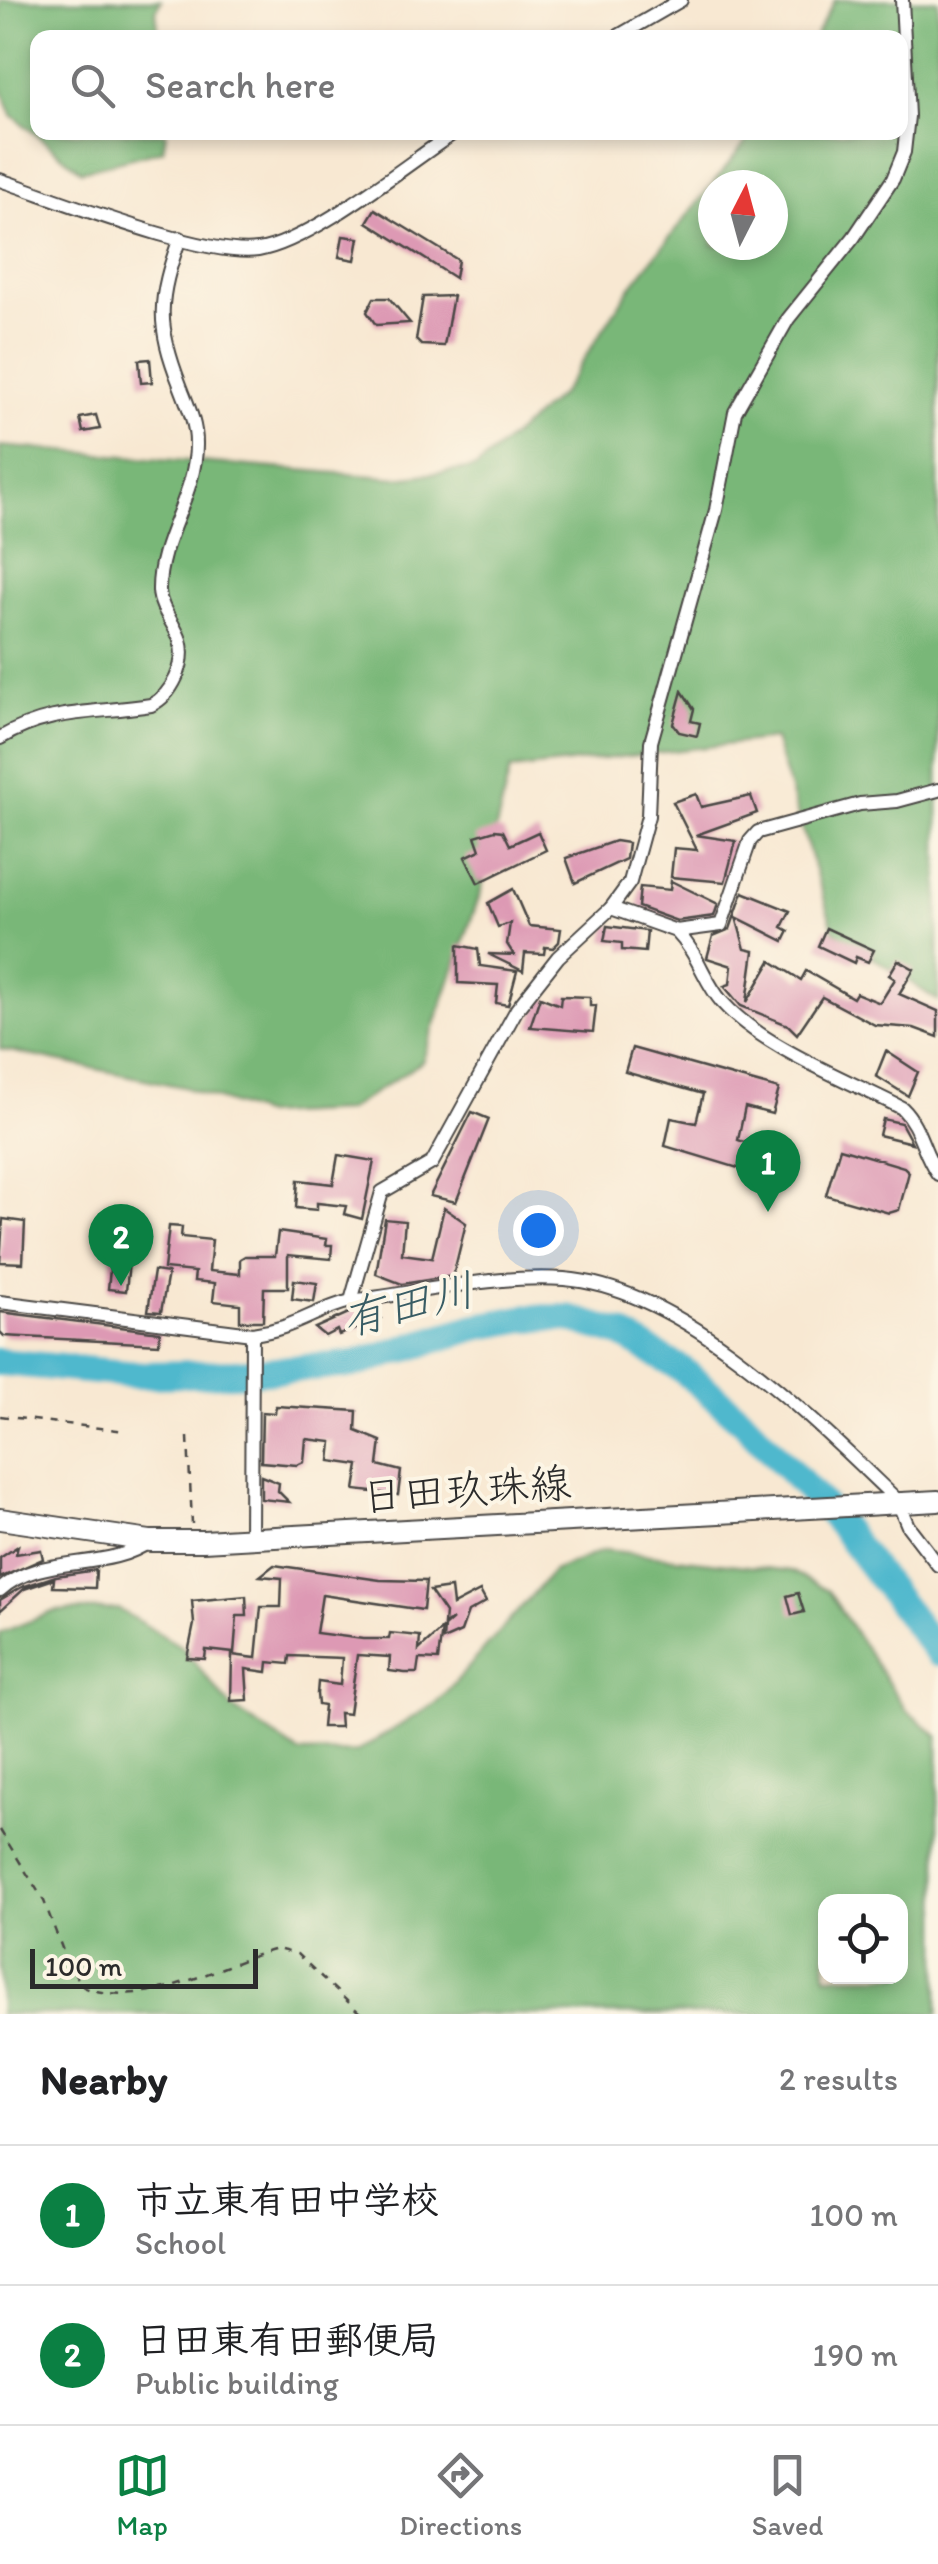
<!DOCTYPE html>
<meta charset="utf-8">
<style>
:root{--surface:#fff;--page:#f2f2f2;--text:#202124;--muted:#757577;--line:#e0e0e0;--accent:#0b8043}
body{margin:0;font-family:Itim,"Klee One",sans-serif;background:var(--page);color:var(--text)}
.controls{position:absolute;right:30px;bottom:30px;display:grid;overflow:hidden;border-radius:20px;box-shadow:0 5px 15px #0003}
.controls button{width:90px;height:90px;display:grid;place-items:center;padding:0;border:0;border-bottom:2px solid var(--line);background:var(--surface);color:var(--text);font:50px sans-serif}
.compass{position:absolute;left:698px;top:170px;width:90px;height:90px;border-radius:50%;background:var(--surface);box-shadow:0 5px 15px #0003;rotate:6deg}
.scale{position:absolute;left:30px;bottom:25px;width:228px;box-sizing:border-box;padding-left:10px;border:5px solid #2b2b2b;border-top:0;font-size:28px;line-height:35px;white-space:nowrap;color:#2b2b2b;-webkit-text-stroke:8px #fcf5e5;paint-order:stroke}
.you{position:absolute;left:538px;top:1230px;width:35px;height:35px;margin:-25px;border:8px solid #fff;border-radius:50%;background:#1a73e8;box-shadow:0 0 0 15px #1a73e833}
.badge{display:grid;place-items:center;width:65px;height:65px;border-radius:50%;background:var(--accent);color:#fff;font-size:32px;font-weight:700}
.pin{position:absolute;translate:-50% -82px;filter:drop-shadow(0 2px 5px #0008)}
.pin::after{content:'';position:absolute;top:52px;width:35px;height:30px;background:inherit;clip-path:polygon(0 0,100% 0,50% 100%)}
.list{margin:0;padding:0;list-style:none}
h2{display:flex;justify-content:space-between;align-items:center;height:130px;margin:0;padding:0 40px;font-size:42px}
h2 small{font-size:32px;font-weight:400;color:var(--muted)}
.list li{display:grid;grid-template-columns:65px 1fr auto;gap:30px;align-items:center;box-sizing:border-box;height:140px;padding:0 40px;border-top:2px solid var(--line)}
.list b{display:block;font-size:38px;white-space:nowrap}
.list p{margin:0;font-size:32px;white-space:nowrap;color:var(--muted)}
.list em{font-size:32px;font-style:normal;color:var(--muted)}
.icon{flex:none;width:55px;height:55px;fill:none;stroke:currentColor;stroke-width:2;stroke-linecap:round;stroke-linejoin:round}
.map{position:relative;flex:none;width:938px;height:2014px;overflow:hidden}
.search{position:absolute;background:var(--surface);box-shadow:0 5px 15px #0003;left:30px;right:30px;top:30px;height:110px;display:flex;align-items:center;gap:25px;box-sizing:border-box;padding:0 35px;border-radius:20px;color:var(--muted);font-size:38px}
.sheet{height:410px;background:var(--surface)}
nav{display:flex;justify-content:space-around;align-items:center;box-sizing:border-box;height:140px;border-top:2px solid var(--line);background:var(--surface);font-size:28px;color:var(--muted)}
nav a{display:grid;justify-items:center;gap:5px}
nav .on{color:var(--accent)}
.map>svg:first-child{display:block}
</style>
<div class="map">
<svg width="938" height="2014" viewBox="0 0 938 2014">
<rect width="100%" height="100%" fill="#fcf5e5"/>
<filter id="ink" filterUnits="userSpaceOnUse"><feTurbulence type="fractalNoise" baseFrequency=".01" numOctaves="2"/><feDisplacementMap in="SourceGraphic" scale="20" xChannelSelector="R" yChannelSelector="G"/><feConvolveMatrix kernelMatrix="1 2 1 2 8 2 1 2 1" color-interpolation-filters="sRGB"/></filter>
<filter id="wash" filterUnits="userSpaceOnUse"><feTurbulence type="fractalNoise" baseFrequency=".0048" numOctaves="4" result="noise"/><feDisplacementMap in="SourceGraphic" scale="40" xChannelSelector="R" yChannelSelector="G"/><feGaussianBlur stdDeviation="2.25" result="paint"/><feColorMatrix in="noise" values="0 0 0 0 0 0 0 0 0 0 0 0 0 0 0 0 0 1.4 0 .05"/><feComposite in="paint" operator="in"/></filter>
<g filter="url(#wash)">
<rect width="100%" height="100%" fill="#f8e8d2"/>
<g fill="#79b778" stroke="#527152" stroke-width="2.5" fill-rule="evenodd">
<polygon points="0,0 161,0 156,11 159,37 38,38 38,132 166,133 163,150 81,171 12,115 0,86"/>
<path d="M835,0h103v1001l-104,-70 -60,-192 -264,31 -29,121 -59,171 -76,49 -82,4 -81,-28 -183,-38v-603l398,32 78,-10 86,-75 70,-108 121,-152 147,-1v-94l-85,-1zM713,185h60v60h-60z"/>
<path d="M604,1550l187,21 37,20 78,119 32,26v278h-938v-381l55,-22 63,-2 64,38 49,60 69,46 56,-1 82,-50 115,-131zM826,1901h74v75h-74z"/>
</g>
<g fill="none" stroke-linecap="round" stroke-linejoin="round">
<polyline stroke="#4fb8cd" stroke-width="28" points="0,1362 138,1375 236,1373 355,1364 476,1327 526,1318 568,1318 621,1334 683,1370 743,1421 833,1516 938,1653"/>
</g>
<g id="blocks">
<g fill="#dd99b4">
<polygon points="375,209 458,260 455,278 367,222"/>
<polygon points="343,236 359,238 355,260 339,257"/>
<polygon points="453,296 444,346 421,345 416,340 423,297"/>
<polygon points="374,298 389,298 410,323 376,325 367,312"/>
<polygon points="150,359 152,382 141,383 139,360"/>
<polygon points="96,415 100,429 83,432 80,418"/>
<polygon points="682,691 694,709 691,721 700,723 697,736 679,732 673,724"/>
<polygon points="696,794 701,807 751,796 757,813 696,835 736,841 725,882 671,877 674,848 697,850 673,802"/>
<polygon points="495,830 503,831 510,845 538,832 546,850 478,883 465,857 480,850 475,836"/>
<polygon points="615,841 628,843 626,859 575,883 566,858"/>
<polygon points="671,881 718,904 714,916 677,921 638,907 640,887 670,890"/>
<polygon points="513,889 529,926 561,929 559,942 553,948 545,947 544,954 525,953 523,971 488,954 514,955 507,944 510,923 498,927 488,903"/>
<polygon points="743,892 790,911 782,927 789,931 784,941 736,917 745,949 754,951 747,1002 771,961 801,980 806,971 853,998 856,993 880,1003 895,979 889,975 898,960 914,969 899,994 938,1011 938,1037 914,1028 875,1025 822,997 797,1034 788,1025 741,1006 724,986 730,984 732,966 707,958 713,936 730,929"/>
<polygon points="607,926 647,931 645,952 622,950 622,943 604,941"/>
<polygon points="826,928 874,950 868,962 856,957 854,963 818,946"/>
<polygon points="458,945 478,949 480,966 517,971 508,1005 496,1003 498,985 458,983"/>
<polygon points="561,996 590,997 590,1006 596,1006 593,1032 530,1027 540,997 560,1005"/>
<polygon points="632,1048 779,1089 772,1114 745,1107 738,1140 776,1153 771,1178 665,1146 671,1118 696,1123 703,1094 625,1072"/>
<polygon points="886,1051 918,1072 908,1096 876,1076"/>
<polygon points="472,1112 489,1119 456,1202 430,1196"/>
<polygon points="883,1119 901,1123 912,1143 879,1135"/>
<polygon points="840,1148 904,1167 909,1172 899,1210 889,1213 826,1195"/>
<polygon points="338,1155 374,1161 362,1219 344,1214 346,1206 317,1203 317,1210 296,1208 298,1180 333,1184"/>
<polygon points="444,1208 466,1223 453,1276 402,1284 376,1274 385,1219 405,1221 402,1254 432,1258"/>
<polygon points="3,1219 25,1222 23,1263 0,1262"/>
<polygon points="169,1226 182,1227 181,1237 212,1240 209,1271 240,1274 240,1259 245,1256 275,1256 278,1232 327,1239 326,1245 332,1245 331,1259 288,1255 288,1288 264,1288 263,1321 240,1321 240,1304 213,1301 215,1283 194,1281 195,1272 164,1269"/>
<polygon points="112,1250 130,1253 126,1291 108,1289"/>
<polygon points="154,1271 168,1273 161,1312 148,1311"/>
<polygon points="294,1280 317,1283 314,1302 292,1299"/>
<polygon points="379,1307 381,1318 365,1320 367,1325 339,1335 337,1330 325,1336 315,1328 353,1311"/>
<polygon points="0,1312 160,1332 159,1344 4,1336 0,1332"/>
<polygon points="276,1406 357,1411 356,1431 381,1441 378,1465 401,1471 398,1495 355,1490 359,1465 330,1461 332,1442 306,1439 304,1462 297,1465 261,1462 262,1412 275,1413"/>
<polygon points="261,1476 279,1483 278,1491 289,1502 261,1499"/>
<polygon points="18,1546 16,1554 41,1550 43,1559 0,1578 0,1558"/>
<polygon points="274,1565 380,1580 426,1581 423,1610 322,1595 316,1633 363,1639 389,1639 390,1633 420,1636 419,1650 442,1629 438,1660 419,1659 417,1673 405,1673 389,1671 390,1657 357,1655 349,1714 339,1713 340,1727 322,1727 324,1706 318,1705 317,1694 318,1682 340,1685 342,1658 290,1656 289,1664 268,1662 267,1672 246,1669 248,1700 231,1701 232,1655 256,1658 261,1607 281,1607 282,1578 260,1576"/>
<polygon points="96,1570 95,1588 53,1587 54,1579 24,1589 0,1611 0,1600 22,1587 56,1576"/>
<polygon points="451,1588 453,1605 480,1591 486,1602 468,1612 461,1632 443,1640 444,1627 453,1619 444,1624 445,1613 430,1591"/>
<polygon points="798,1593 804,1612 792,1615 787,1596"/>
<polygon points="246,1596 247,1616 237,1616 234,1653 206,1650 205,1659 187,1658 194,1624 192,1601"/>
</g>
</g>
</g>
<g filter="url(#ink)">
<use href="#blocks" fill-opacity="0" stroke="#4a4744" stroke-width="2.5"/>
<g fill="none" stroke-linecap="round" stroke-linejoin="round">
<g stroke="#4a4744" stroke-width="16">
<g id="minor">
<polyline points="615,38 681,0"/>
<path d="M0,180c57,19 205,78 258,70 53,-8 149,-86 197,-118"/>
<path d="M0,738c51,-30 94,-24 151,-33 21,-10 36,-41 29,-65 -5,-16 -20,-31 -21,-49 -1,-52 38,-96 37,-148 0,-21 -9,-39 -16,-58 -24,-61 -22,-86 0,-147"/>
<polyline points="611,908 676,931 721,925 750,841 758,832 860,804 897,801 938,790"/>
<path d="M676,931c24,25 27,49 46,71 40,45 126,78 180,106 19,19 20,44 36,66"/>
<polyline points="351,1301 382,1192 432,1163 517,1009 558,957 611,908 630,882 648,816 651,742 716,510 735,412 788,319 854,237 893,179 904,152 908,116 902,0"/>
<path d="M0,1302l252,32c43,-5 61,-24 99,-33 66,-8 147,-27 213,-22 121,9 250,142 333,221l11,26 30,39"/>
<polyline points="251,1539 252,1334"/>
<path d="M0,1590c42,-38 106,-17 150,-49"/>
</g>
</g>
<g stroke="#4a4744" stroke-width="24">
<polyline id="primary" points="0,1519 150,1541 203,1541 938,1501"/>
</g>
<g stroke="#4a4744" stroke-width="2.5" stroke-dasharray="8 8" stroke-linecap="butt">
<polyline points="0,1416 125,1431"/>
<polyline points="188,1437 192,1524"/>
<path d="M0,1830l44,71 24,63 17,24c67,21 128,-22 192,-39l20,5 64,60"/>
</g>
<use href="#minor" stroke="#fff" stroke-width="12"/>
<use href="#primary" stroke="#fff" stroke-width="20"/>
</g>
</g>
<g text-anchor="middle" stroke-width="8" stroke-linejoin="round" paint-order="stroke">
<g font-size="42" fill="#2b2b2b" stroke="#fcf5e5">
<text transform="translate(466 1489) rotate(-4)" y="15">日田玖珠線</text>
</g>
<g font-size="45" font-style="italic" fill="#385c64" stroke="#fcf5e5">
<text transform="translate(408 1304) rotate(-14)" y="16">有田川</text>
</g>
</g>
</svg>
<div class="controls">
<button><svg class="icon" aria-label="locate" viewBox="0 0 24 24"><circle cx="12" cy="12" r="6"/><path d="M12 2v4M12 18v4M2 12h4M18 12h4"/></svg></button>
</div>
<svg class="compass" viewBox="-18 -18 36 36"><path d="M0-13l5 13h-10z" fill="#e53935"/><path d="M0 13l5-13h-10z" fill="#757577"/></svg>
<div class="scale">100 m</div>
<div class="you"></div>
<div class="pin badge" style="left:768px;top:1212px">1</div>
<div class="pin badge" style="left:121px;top:1286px">2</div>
<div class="search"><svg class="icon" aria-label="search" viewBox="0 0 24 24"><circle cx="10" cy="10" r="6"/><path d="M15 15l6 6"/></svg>Search here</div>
</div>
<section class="sheet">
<h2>Nearby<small>2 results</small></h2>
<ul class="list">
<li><span class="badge">1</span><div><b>市立東有田中学校</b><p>School</p></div><em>100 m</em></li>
<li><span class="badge">2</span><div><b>日田東有田郵便局</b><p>Public building</p></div><em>190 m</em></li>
</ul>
</section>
<nav>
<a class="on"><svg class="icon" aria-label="map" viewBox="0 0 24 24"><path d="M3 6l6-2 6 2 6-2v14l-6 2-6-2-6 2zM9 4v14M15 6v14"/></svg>Map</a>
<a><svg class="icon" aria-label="directions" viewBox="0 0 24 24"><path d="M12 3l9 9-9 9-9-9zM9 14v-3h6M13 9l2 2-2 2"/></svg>Directions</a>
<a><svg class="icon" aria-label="saved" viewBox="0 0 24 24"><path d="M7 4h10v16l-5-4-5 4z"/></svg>Saved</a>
</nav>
